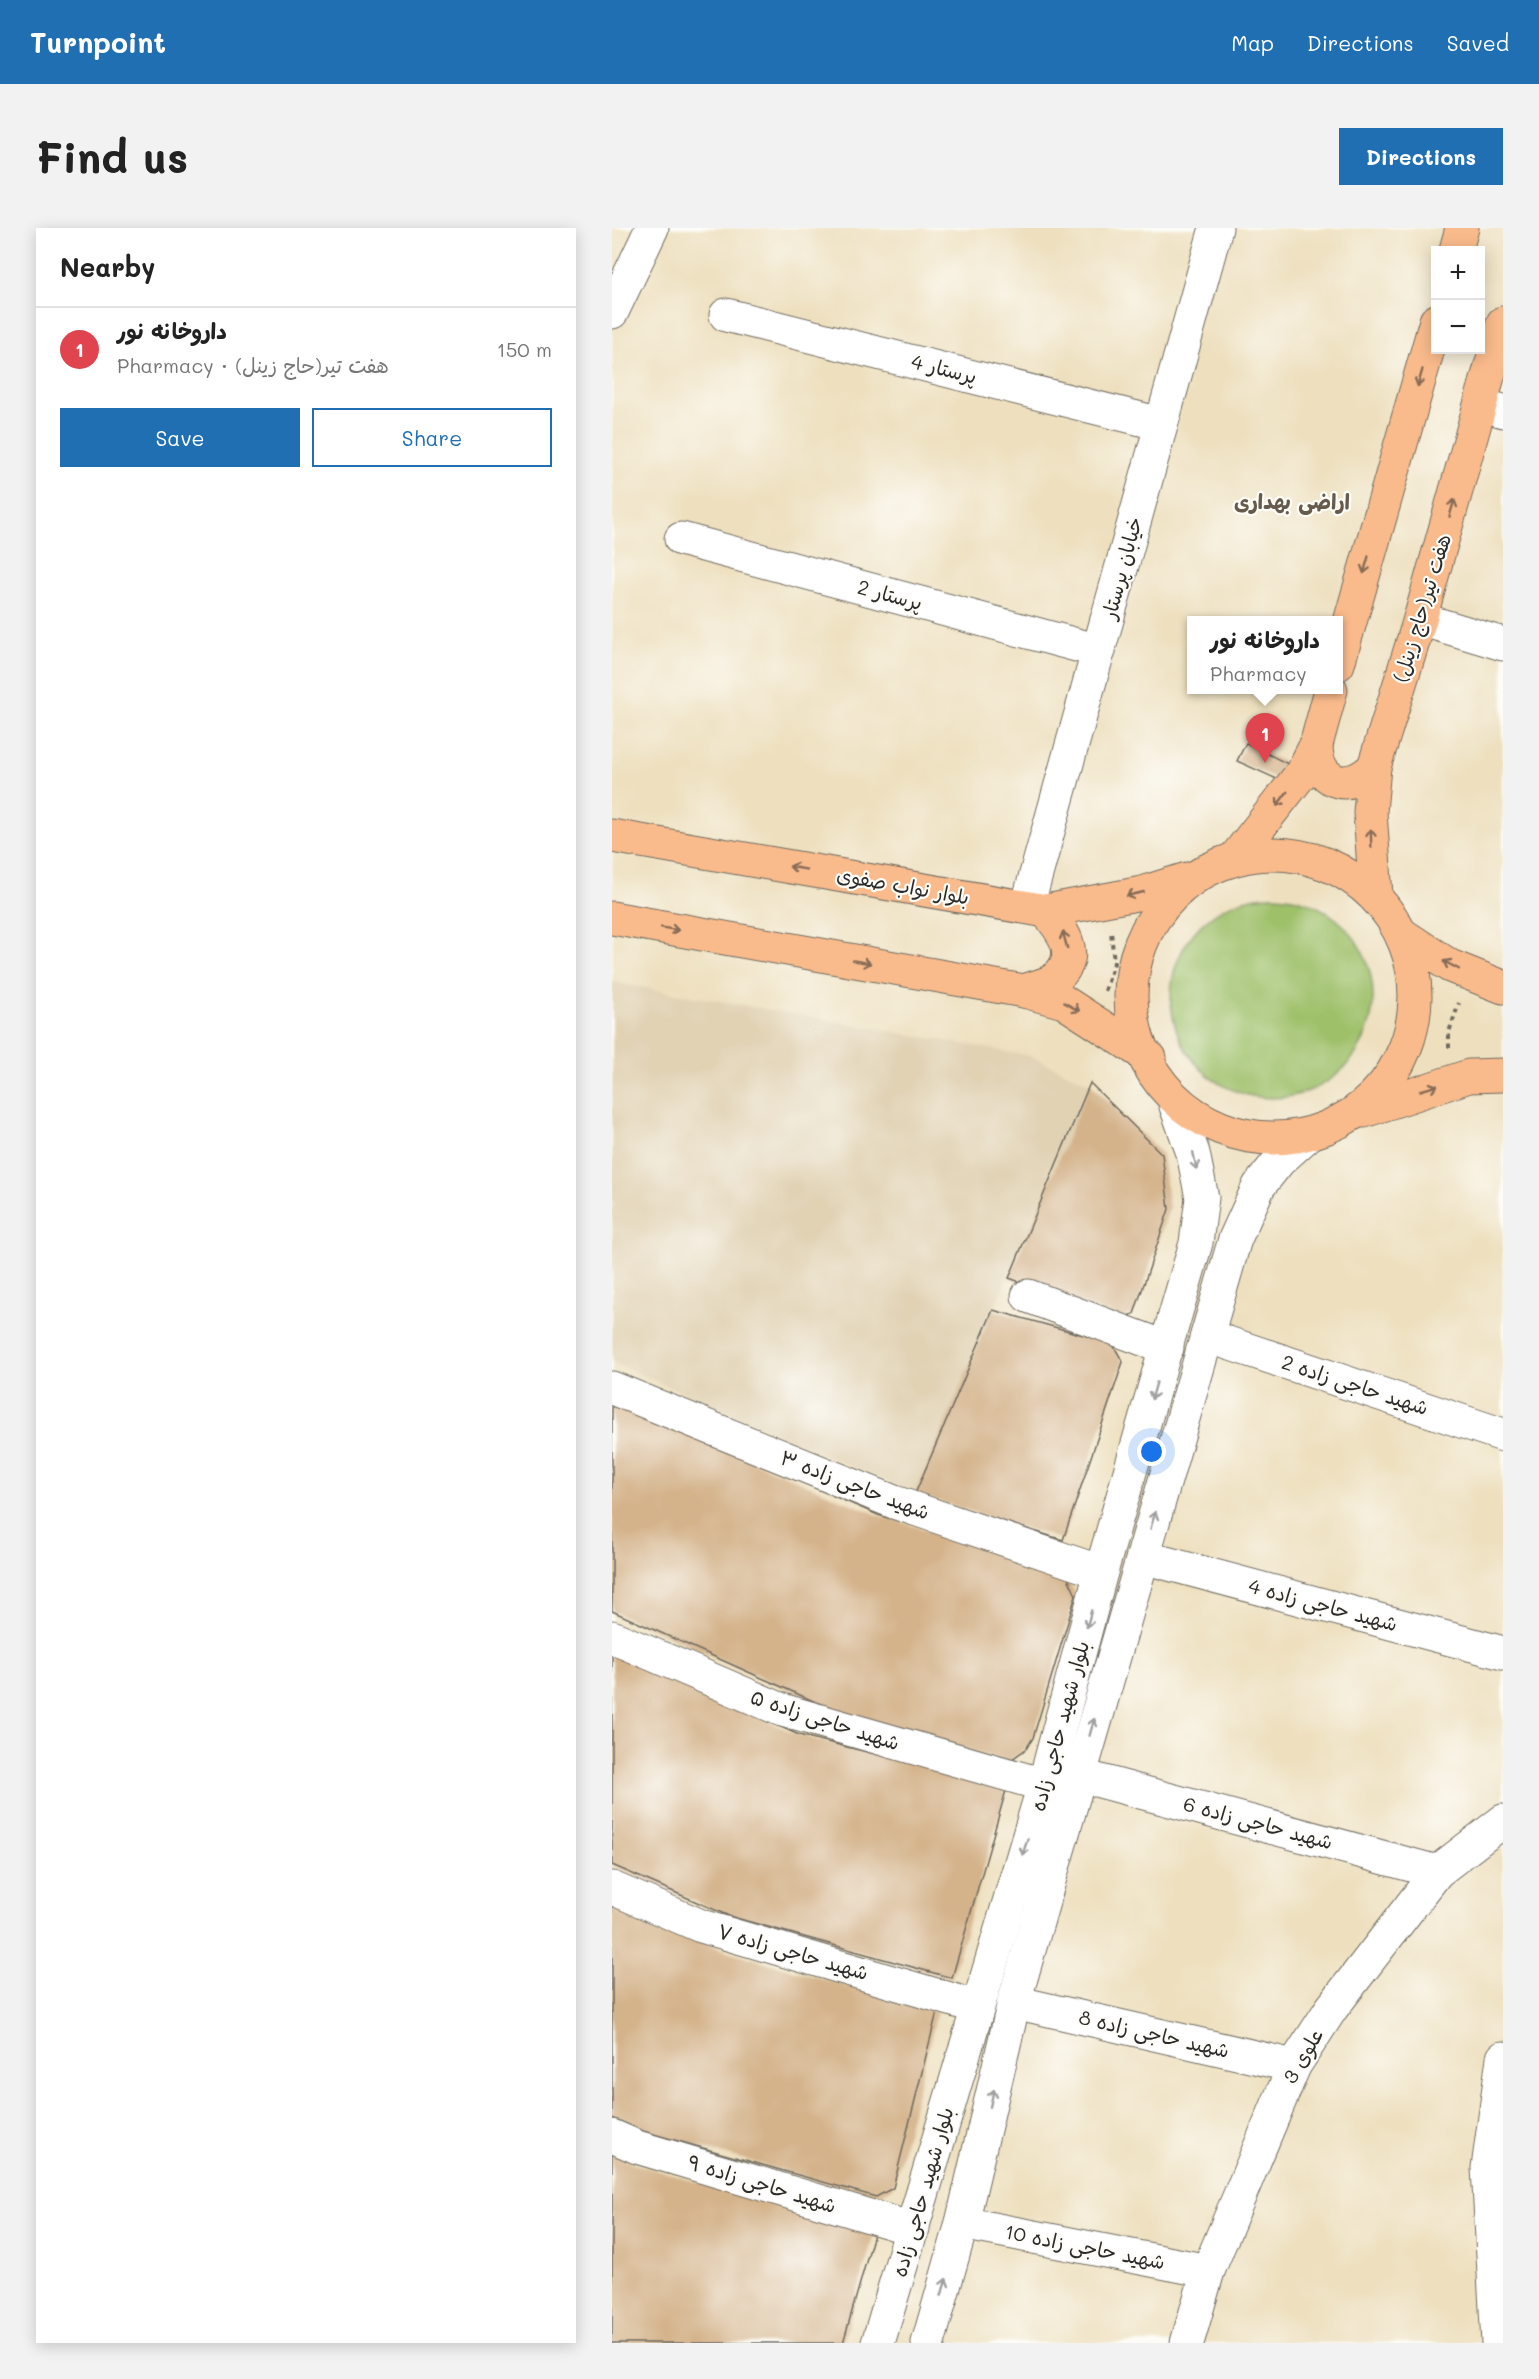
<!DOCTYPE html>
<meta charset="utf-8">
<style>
:root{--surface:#fff;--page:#f2f2f2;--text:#222;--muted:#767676;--line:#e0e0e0;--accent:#1f6fb2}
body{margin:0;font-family:Mali,"Playpen Sans Arabic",sans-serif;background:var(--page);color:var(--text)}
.controls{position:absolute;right:18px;top:18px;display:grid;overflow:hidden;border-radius:0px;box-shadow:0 3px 15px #0003}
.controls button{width:54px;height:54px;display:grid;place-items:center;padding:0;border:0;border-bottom:2px solid var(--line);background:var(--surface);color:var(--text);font:30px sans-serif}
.you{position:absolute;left:540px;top:1224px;width:21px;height:21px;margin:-15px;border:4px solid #fff;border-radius:50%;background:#1a73e8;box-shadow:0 0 0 9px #1a73e833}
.badge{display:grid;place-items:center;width:39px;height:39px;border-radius:50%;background:var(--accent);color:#fff;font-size:20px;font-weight:700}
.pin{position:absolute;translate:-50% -50px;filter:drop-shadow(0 2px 3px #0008)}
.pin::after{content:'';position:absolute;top:32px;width:21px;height:18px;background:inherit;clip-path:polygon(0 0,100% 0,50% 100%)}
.popup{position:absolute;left:575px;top:388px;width:156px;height:78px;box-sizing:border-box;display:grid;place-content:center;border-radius:0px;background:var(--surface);filter:drop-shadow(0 2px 4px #0005);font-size:20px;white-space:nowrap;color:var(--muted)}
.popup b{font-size:22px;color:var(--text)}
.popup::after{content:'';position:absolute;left:50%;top:100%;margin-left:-12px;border:12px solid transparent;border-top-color:var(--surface)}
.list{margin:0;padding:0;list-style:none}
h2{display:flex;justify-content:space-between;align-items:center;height:78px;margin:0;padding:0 24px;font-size:26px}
h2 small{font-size:20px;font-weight:400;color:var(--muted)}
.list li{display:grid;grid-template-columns:39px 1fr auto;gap:18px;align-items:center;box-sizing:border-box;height:84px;padding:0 24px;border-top:2px solid var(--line)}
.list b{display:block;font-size:22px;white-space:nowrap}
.list p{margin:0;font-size:20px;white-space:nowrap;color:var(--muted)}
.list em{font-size:20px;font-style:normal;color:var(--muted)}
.actions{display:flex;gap:12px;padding:18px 24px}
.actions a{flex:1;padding:14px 0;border:2px solid var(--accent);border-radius:0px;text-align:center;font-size:21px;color:var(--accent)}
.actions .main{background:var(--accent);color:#fff}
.map{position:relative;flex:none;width:891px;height:2115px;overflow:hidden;border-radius:0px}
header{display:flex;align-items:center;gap:36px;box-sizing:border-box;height:84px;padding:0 30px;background:var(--accent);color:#fff}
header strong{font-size:28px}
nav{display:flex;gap:33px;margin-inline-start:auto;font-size:21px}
.intro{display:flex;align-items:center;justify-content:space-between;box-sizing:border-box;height:144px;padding:0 36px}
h1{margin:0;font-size:42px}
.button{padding:15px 27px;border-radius:0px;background:var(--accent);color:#fff;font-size:21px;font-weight:700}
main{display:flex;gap:36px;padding:0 36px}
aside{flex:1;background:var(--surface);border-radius:0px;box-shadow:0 3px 15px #0003}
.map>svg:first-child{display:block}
</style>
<header>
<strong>Turnpoint</strong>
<nav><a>Map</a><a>Directions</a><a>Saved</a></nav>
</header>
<div class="intro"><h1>Find us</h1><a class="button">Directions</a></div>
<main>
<aside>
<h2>Nearby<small></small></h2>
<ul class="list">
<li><span class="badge" style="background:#e0444e">1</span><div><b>داروخانه نور</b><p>Pharmacy · هفت تیر(حاج زینل)</p></div><em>150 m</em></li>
</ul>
<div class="actions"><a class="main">Save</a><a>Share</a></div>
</aside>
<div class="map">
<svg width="891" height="2115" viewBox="0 0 891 2115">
<rect width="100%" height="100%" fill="#fdfcf7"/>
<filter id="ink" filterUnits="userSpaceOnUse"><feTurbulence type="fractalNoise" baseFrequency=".0167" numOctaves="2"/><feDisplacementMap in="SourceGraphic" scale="12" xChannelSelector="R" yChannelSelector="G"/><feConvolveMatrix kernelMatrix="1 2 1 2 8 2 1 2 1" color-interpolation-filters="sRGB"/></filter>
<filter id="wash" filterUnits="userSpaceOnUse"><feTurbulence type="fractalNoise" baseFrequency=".008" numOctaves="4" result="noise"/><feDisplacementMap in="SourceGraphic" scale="24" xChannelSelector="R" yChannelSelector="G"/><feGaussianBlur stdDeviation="1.35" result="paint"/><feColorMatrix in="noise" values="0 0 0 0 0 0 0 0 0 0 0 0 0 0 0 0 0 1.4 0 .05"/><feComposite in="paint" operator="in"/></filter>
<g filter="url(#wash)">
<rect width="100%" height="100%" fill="#eee0bf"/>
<polygon fill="#e1d2b4" points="0,754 419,828 478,855 303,1266 0,1134"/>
<circle fill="#9ec069" stroke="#64764a" stroke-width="1.5" cx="660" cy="769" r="101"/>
<g id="blocks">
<g fill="#d4b38b">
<polygon points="634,515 680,538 667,552 625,533"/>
<polygon points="478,855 550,926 557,981 522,1086 508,1090 397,1050"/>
<polygon points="381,1082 500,1115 511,1134 451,1312 303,1266"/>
<polygon points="0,1173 266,1287 453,1344 464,1367 421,1510 414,1521 396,1534 217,1480 0,1383"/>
<polygon points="0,1425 187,1507 395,1559 340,1750 117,1688 0,1637"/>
<polygon points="0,1675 109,1721 325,1784 281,1960 264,1969 31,1903 0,1890"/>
<polygon points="0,1925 24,1936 262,2006 231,2115 0,2115"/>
</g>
</g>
</g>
<g filter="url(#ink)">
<use href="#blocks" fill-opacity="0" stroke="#6f6a5f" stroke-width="1.5"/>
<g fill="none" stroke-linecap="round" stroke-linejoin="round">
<g stroke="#6f6a5f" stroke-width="35">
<g id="minor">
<polyline points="0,84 40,0"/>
<polyline points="114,87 549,196"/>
<polyline points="870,177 891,183"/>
<polyline points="69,311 487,423"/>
<polyline points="808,391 891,416"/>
<polyline points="415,679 604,0"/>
<polyline points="416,1068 555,1120"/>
<polyline points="595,1108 891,1207"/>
<polyline points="0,1160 282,1274 489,1344"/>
<polyline points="531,1329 891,1425"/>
<polyline points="0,1409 170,1482 432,1557"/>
<polyline points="466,1547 825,1644"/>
<polyline points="0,1660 89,1698 365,1779"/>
<polyline points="402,1774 682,1838"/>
<polyline points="0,1908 25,1919 301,2001"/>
<polyline points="350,1995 596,2043"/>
<polyline points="266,2115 432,1557 489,1344 584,1015 590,970 581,925 564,878"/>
<polyline points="316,2115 350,1995 402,1774 623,1011 647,958 667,933 697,906"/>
<polyline points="575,2115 596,2043 682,1838 719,1781 825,1644 891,1593"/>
<polyline points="886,2115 876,1940 891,1830"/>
</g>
</g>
<g stroke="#6f6a5f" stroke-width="35">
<g id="major">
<polyline points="844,22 850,0"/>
<polyline points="726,436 824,93"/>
<path d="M704,517c0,38 32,49 58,22"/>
<polyline points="0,608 434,683 530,665 575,651"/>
<circle cx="661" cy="768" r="142"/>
<polyline points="623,630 689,546 704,517 719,462"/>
<polyline points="764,668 758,584 762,539 808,391 891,95"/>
<polyline points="0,690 412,763 452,774 538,830"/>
<polyline points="791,707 838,738 891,759"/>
<path d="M412,763c9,-4 27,-7 34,-15 23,-23 4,-46 -12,-65"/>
<polyline points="752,883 857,848 891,847"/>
</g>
</g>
<g stroke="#6f6a5f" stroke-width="4" stroke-dasharray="4.5 4.5" stroke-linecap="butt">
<polyline points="493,763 502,735 499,703"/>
<polyline points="837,820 837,804 847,775"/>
</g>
<use href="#minor" stroke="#fff" stroke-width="33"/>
<use href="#major" stroke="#fabb8c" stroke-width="33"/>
</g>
<defs><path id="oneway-shaft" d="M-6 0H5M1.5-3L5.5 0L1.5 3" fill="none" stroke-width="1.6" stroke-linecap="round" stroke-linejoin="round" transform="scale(1.5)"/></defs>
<g stroke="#886c57">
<use href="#oneway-shaft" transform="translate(808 150) rotate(106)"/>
<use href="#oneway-shaft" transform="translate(840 280) rotate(-74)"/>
<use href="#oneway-shaft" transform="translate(754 337) rotate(106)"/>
<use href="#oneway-shaft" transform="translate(670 571) rotate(126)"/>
<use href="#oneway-shaft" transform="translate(759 610) rotate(-92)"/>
<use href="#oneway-shaft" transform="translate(186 640) rotate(-170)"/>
<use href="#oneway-shaft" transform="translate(523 666) rotate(167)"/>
<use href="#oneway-shaft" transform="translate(58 701) rotate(10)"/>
<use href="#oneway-shaft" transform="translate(453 712) rotate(-105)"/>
<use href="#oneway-shaft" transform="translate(250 734) rotate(10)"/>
<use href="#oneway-shaft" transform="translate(839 737) rotate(-152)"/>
<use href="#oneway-shaft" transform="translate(460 779) rotate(30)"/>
<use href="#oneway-shaft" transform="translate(817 860) rotate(-16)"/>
</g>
<g stroke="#a0a0a0">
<use href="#oneway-shaft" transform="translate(583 933) rotate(78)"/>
<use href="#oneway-shaft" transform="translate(542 1163) rotate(106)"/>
<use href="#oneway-shaft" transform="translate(541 1292) rotate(-74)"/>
<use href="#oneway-shaft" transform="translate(477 1391) rotate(105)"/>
<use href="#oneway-shaft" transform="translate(480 1499) rotate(-74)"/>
<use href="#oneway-shaft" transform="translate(413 1619) rotate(107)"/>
<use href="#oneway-shaft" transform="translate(380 1870) rotate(-77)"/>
<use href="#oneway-shaft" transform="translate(332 2059) rotate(-74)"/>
</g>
</g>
<g text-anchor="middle" stroke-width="4.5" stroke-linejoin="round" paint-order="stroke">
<g font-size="20" fill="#2b2b2b" stroke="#fdfcf7">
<text transform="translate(332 141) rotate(14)" y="7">پرستار 4</text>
<text transform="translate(510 340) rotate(-75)" y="7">خیابان پرستار</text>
<text transform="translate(278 367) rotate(15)" y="7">پرستار 2</text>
<text transform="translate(810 380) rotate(-73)" y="7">هفت تیر(حاج زینل)</text>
<text transform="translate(291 658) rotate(10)" y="7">بلوار نواب صفوی</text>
<text transform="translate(743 1157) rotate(18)" y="7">شهید حاجی زاده 2</text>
<text transform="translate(243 1257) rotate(21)" y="7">شهید حاجی زاده ۳</text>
<text transform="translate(711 1377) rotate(15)" y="7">شهید حاجی زاده 4</text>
<text transform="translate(213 1492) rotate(18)" y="7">شهید حاجی زاده ۵</text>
<text transform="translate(448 1498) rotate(-75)" y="7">بلوار شهید حاجی زاده</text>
<text transform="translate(646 1595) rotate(15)" y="7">شهید حاجی زاده 6</text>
<text transform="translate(181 1724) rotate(16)" y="7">شهید حاجی زاده ۷</text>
<text transform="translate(542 1806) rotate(13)" y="7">شهید حاجی زاده 8</text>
<text transform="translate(691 1828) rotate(-60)" y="7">علوی 3</text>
<text transform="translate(150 1956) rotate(17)" y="7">شهید حاجی زاده ۹</text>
<text transform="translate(311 1964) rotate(-74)" y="7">بلوار شهید حاجی زاده</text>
<text transform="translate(473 2019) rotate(11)" y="7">شهید حاجی زاده 10</text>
</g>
<g font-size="21" font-weight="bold" fill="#665b4d" stroke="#fdfcf7">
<text x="680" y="281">اراضی بهداری</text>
</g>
</g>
</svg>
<div class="controls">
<button>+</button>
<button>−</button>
</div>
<div class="you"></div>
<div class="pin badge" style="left:653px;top:535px;background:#e0444e">1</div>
<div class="popup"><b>داروخانه نور</b>Pharmacy</div>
</div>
</main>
